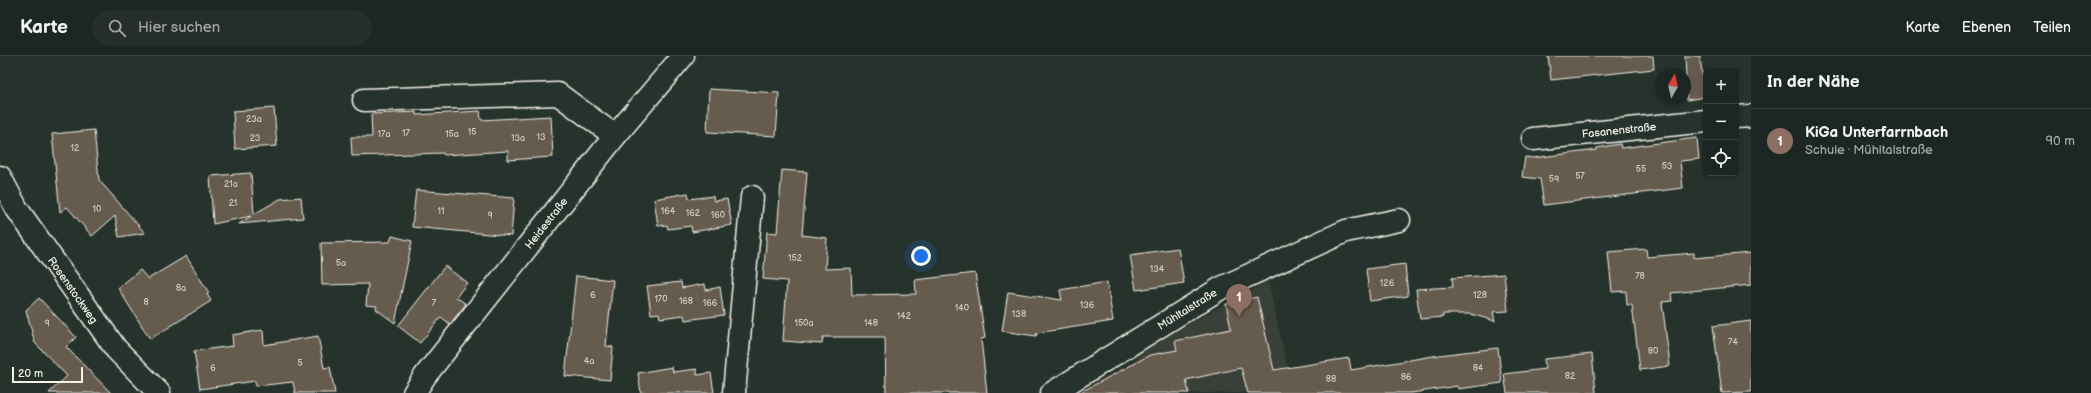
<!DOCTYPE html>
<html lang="de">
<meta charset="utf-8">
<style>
:root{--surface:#1c2622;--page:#252e2a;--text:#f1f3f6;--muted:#a0a5a5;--line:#3a4340;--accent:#ffd166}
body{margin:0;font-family:"Balsamiq Sans",sans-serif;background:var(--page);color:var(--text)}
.controls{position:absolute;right:12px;top:12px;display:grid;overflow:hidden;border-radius:6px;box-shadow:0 2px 6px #0003}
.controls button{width:36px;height:36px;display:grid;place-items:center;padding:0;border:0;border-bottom:1px solid var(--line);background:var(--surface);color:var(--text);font:20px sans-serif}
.compass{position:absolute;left:1655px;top:12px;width:36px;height:36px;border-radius:50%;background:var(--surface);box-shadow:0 2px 6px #0003;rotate:8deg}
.scale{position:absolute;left:12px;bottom:10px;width:71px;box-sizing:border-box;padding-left:4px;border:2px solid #f4f1e8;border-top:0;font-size:11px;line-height:14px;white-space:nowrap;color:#f4f1e8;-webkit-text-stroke:3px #26332d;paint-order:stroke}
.you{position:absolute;left:921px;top:200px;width:14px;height:14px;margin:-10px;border:3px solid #fff;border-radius:50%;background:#1a73e8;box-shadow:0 0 0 6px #1a73e833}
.badge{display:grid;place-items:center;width:26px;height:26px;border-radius:50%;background:var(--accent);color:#fff;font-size:13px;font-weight:700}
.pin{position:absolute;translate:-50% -33px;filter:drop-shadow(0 1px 2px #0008)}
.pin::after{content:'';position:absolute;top:21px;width:14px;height:12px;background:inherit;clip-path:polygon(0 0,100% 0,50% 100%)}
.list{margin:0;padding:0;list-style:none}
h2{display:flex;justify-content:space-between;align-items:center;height:52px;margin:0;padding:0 16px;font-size:17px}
h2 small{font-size:13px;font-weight:400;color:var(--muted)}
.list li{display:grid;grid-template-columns:26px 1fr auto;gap:12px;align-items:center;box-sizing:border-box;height:64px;padding:0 16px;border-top:1px solid var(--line)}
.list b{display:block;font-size:15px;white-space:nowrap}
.list p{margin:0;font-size:13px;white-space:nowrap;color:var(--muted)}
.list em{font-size:13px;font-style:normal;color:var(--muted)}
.icon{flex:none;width:22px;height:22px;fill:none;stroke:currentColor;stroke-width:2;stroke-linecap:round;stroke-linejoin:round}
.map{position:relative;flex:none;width:1751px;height:337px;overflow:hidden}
header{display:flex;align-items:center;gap:24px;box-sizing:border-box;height:56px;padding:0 20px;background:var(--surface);border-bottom:1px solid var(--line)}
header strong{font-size:19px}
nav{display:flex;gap:22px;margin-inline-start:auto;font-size:14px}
.search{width:280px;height:36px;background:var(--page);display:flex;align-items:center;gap:10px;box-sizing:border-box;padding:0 14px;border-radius:22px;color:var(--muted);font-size:15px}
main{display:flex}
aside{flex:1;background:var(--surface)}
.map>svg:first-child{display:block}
</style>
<header>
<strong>Karte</strong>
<div class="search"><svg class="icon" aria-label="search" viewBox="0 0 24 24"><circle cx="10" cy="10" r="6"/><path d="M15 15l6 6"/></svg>Hier suchen</div>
<nav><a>Karte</a><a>Ebenen</a><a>Teilen</a></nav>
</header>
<main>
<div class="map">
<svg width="1751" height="337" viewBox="0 0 1751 337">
<rect width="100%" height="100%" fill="#26332d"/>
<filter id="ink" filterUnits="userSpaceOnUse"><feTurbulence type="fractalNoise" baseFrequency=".025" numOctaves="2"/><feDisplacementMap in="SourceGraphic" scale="8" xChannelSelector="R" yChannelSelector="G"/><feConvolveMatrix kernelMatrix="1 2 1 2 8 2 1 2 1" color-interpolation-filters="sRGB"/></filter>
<g filter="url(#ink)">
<polygon fill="#393f37" points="1268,225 1293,337 1145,337 1135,297"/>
<g fill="#655c4e" stroke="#f4f1e8">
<polygon points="1548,0 1653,0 1654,13 1551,24"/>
<polygon points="1685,0 1700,0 1705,41 1687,44"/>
<polygon points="709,33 779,37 776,80 707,76"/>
<polygon points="274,52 277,90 235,93 233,55"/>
<polygon points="480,55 481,64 551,60 553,101 508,104 508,95 444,99 443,97 352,100 351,81 372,81 371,58 416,56 416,59"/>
<polygon points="94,74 99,124 145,177 119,181 115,160 92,180 67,151 60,156 52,78"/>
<polygon points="1697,82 1699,103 1680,105 1683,132 1544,149 1540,123 1522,121 1525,101 1533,102 1597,94 1597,92 1620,88 1621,92"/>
<polygon points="782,114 807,116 802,179 827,182 825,213 851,212 852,239 916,238 915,224 975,217 985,282 981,283 987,337 886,337 885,281 823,281 822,288 783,285 787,225 763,223 767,176 777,177"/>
<polygon points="251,117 254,158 280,143 301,141 303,162 239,168 251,160 213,168 210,120"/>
<polygon points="416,134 514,142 511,180 412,171"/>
<polygon points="688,137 689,143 713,140 714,145 727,143 732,169 692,176 691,170 668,173 667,169 658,170 654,143"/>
<polygon points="392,180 412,185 395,267 376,253 377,250 366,249 368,228 322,229 321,187 390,186"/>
<polygon points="1178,192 1184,227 1136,234 1130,199"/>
<polygon points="1646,193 1647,201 1694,197 1694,202 1751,197 1751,229 1671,237 1672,245 1662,246 1670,310 1640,314 1632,249 1627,249 1626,235 1612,236 1608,196"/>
<polygon points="186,200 209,237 207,238 211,245 150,283 118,232 140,214 148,223"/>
<polygon points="1405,208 1408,240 1370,245 1366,213"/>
<polygon points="445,210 467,227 456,241 466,248 450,268 441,261 420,287 398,270"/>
<polygon points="1504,218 1508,255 1493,256 1495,265 1471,258 1443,258 1443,261 1420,263 1416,233 1453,231 1452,222"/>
<polygon points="576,220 613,224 606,290 613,291 610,324 565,320"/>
<polygon points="681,226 682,232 705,228 706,234 720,231 724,259 685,264 684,259 660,262 659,257 651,258 647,230"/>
<polygon points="1107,226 1113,265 1037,277 1036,280 1002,275 1008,236 1062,244 1060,234"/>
<polygon points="1257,241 1274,314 1349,302 1351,314 1439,299 1498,292 1502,327 1458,333 1457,330 1412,337 1248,337 1241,312 1186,324 1189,337 1079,337 1150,299 1177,294 1175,285 1231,273 1226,248"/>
<polygon points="39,242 76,281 66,291 111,337 49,337 67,320 35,287 26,254"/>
<polygon points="1751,265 1751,336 1722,337 1713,270"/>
<polygon points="263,274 264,289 318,280 324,312 330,311 335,337 295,337 293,326 256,330 255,325 200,333 194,295 233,290 232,279"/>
<polygon points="1592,298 1596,337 1507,337 1504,318 1545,313 1544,303"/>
<polygon points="672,311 673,316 697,313 697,319 711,317 714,337 641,337 638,317"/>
</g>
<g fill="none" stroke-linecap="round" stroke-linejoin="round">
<g stroke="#f4f1e8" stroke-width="25">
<g id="minor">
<polyline points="364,44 558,38 615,80"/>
<polyline points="1736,61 1751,60"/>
<polyline points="1533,83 1706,65"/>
<polyline points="0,121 17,153 116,293 159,337"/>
<polyline points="414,337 425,320 615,80 683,0"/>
<polyline points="734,337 752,141"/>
<polyline points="1052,337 1221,232 1346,175 1399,164"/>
</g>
</g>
<use href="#minor" stroke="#26332d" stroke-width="22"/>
</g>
</g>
<g text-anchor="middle" stroke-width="3" stroke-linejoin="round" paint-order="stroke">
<g font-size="9" fill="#d0ccc2">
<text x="254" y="66">23a</text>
<text x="472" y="79">15</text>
<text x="406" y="80">17</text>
<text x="384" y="81">17a</text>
<text x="452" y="81">15a</text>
<text x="541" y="84">13</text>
<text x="255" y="85">23</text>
<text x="518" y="85">13a</text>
<text x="75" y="95">12</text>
<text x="1667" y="113">53</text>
<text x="1641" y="116">55</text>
<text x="1580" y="123">57</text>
<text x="1554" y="126">59</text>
<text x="231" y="131">21a</text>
<text x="233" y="150">21</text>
<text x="97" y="156">10</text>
<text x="441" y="158">11</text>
<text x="668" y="158">164</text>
<text x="693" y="160">162</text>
<text x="490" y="162">9</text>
<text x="718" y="162">160</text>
<text x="795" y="205">152</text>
<text x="341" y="210">5a</text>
<text x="1157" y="216">134</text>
<text x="1640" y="223">78</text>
<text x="1387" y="230">126</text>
<text x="181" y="235">8a</text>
<text x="593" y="242">6</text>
<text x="1480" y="242">128</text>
<text x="661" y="246">170</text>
<text x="686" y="248">168</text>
<text x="146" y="249">8</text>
<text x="434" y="250">7</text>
<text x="710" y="250">166</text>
<text x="1087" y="252">136</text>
<text x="962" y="255">140</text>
<text x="1019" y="261">138</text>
<text x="904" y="263">142</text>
<text x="47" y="270">9</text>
<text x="804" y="270">150a</text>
<text x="871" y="270">148</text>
<text x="1733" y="289">74</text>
<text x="1653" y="298">80</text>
<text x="589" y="308">4a</text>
<text x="300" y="310">5</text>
<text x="213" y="315">6</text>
<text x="1478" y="315">84</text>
<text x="1570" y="323">82</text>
<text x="1406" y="324">86</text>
<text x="1331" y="326">88</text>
</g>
<g font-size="11" fill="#f4f1e8" stroke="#26332d">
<text transform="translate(1619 74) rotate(-6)" y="4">Fasanenstraße</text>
<text transform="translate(546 167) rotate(-52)" y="4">Heidestraße</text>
<text transform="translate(73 234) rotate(55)" y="4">Rosenstockweg</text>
<text transform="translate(1187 253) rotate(-32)" y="4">Mühltalstraße</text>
</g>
</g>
</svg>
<div class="controls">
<button>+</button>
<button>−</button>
<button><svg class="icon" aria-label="locate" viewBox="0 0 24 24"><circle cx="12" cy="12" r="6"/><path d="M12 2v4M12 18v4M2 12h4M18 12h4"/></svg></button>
</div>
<svg class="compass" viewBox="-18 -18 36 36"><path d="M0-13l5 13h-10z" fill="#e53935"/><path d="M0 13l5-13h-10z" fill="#a0a5a5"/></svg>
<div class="scale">20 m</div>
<div class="you"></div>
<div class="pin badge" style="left:1239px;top:261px;background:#8d6e63">1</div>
</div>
<aside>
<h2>In der Nähe<small></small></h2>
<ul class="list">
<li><span class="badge" style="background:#8d6e63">1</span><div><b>KiGa Unterfarrnbach</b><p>Schule · Mühltalstraße</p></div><em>90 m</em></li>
</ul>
</aside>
</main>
